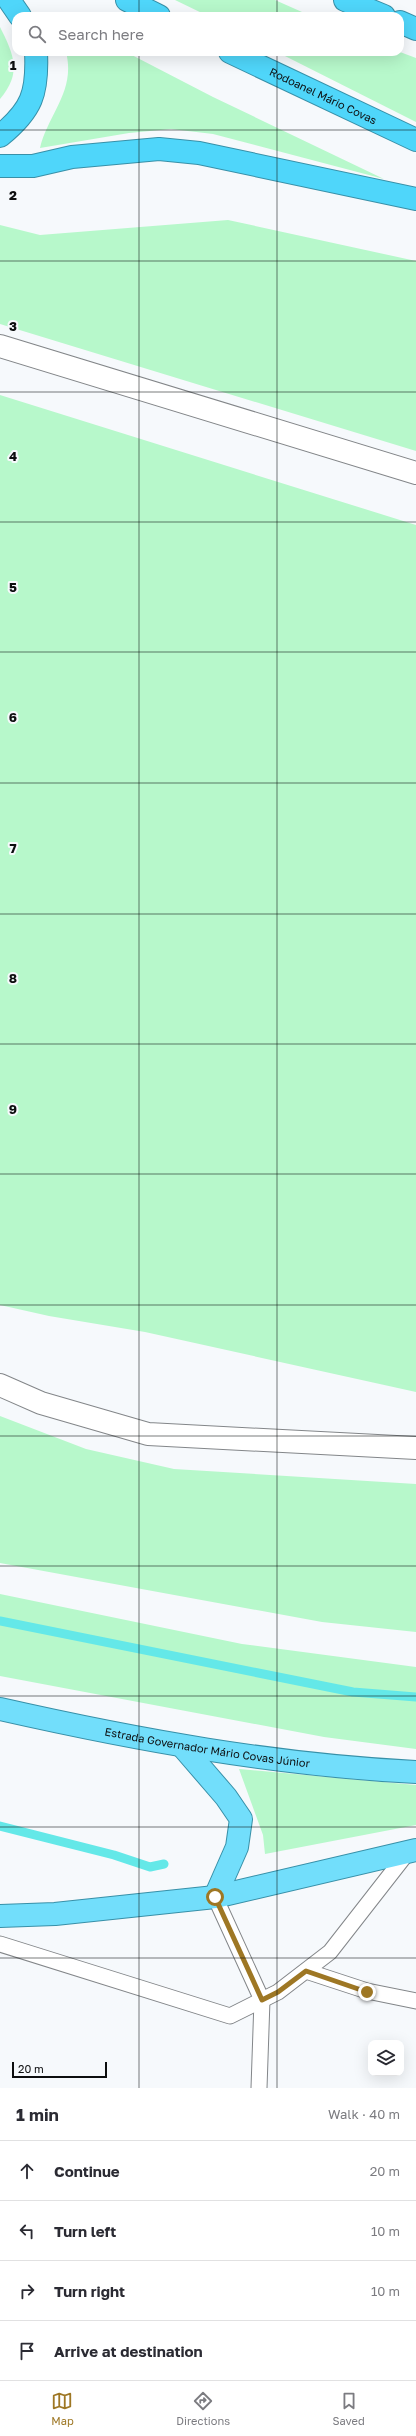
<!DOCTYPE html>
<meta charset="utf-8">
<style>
:root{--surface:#fff;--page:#f2f2f3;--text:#2b2b33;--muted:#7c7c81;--line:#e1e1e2;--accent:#9e7724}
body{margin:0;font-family:"Golos Text",sans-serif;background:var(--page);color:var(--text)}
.controls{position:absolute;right:12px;bottom:12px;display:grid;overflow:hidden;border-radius:8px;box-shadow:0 4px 16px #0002}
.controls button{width:36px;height:36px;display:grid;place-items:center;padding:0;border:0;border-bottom:1px solid var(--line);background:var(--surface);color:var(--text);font:20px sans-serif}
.scale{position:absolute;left:12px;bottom:10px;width:95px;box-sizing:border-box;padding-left:4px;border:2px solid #0d0e0f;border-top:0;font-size:11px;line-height:14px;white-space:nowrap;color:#0d0e0f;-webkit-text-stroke:3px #f6f9fc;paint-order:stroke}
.stop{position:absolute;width:12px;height:12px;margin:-9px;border:3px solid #9e7724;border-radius:50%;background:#fff}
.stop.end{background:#9e7724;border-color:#fff;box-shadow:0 1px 4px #0008}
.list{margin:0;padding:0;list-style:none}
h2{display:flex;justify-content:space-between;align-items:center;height:52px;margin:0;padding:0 16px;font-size:17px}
h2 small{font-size:13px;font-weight:400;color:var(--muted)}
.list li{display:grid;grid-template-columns:26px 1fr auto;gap:12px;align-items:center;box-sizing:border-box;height:60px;padding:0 16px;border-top:1px solid var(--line)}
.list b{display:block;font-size:15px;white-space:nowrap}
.list em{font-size:13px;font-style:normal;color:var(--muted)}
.icon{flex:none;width:22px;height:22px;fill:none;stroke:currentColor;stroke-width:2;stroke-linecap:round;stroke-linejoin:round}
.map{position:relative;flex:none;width:416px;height:2088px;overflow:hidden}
.search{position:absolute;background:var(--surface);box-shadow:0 4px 16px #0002;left:12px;right:12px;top:12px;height:44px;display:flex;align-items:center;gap:10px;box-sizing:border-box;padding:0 14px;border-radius:12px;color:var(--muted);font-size:15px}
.sheet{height:292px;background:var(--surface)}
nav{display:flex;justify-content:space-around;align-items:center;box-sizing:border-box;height:56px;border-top:1px solid var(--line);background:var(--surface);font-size:11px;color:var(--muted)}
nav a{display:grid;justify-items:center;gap:2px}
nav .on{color:var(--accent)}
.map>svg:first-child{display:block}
</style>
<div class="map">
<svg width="416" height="2088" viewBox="0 0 416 2088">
<rect width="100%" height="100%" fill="#f6f9fc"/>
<g fill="#b7f8cb">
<polygon points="175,0 275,0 311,16 208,16"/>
<path d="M0,27c14,28 22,46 0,72z"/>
<path d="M66,52h60l87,45 171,82 -171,-45 -42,-5 -42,4 -89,15c8,-34 36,-57 26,-96z"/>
<polygon points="277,52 400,52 416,58 416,122"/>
<polygon points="228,220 416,261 416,451 0,324 0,225 40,235"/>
<polygon points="0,395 416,525 416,1392 145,1332 49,1316 0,1305"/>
<polygon points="0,1416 86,1449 174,1469 416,1484 416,1632 322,1622 0,1563"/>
<polygon points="0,1594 242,1644 416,1667 416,1749 324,1737 0,1676"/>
<polygon points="239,1769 416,1785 416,1825 265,1854 263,1835"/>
</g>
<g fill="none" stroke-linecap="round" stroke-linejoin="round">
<g stroke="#64e8e8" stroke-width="9">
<polyline points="0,1621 353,1692 416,1697"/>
<polyline points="0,1826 114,1855 150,1867 164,1864"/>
</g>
<g stroke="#838689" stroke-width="17">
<g id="service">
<polyline points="215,1897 262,2000 259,2088"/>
<polyline points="0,1944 230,2016 278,1992 330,1952 408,1852"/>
<polyline points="306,1971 367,1991 416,2001"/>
</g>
</g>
<g stroke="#838689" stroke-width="24">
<g id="minor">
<polyline points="0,346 416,473"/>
<polyline points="0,1385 41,1403 148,1434 416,1448"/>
</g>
</g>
<g stroke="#3890a8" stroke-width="24">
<g id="trunk">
<path id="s1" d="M0,1709c137,31 276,56 416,63"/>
<polyline points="182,1746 226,1797 241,1819 237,1847 215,1897"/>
<polyline points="0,1916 55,1914 215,1897 416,1850"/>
</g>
</g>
<g stroke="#3890a8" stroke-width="24">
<g id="motorway">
<polyline points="9,0 20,16"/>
<polyline points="127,0 159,16"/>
<polyline points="345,0 384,16"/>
<polyline points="400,22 416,29"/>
<path id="s2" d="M230,52l186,88"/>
<path d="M0,136c32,-26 38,-43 36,-84"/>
<polyline points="0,166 33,166 72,157 159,149 199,153 416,199"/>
</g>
</g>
<use href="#service" stroke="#fff" stroke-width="15"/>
<use href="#minor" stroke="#fff" stroke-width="22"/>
<use href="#trunk" stroke="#72defb" stroke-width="22"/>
<use href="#motorway" stroke="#4fd6fa" stroke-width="22"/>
</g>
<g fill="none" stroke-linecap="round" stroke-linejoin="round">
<polyline stroke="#9e7724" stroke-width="5" points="215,1897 262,2000 278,1992 306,1971 367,1992"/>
</g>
<path fill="none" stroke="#0d0e0f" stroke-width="1" stroke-opacity="0.55" d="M139,0v16M277,0v16M139,52v2036M277,52v2036M0,130h416M0,261h416M0,392h416M0,522h416M0,652h416M0,783h416M0,914h416M0,1044h416M0,1174h416M0,1305h416M0,1436h416M0,1566h416M0,1696h416M0,1827h416M0,1958h416"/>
<g text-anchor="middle" stroke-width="4" stroke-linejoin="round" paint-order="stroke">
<g font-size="11" fill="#0d0e0f" stroke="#f6f9fc">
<text dy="4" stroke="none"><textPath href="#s2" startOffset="103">Rodoanel Mário Covas</textPath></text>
<text dy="4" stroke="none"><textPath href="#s1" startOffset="211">Estrada Governador Mário Covas Júnior</textPath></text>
</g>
</g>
<g font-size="13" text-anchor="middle" font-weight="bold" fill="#0d0e0f" stroke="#f6f9fc" stroke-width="4" stroke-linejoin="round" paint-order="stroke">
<text x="13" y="70">1</text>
<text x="13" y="200">2</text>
<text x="13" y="331">3</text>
<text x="13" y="461">4</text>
<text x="13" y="592">5</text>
<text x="13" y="722">6</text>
<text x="13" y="853">7</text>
<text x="13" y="983">8</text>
<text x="13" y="1114">9</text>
</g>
</svg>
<div class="controls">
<button><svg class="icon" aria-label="layers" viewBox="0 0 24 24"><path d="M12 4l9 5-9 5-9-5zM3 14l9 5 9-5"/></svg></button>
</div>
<div class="scale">20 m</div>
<div class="stop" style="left:215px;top:1897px"></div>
<div class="stop end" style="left:367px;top:1992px"></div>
<div class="search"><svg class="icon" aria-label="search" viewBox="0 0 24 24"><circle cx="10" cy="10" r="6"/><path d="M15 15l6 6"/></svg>Search here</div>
</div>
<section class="sheet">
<h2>1 min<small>Walk · 40 m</small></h2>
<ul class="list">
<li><svg class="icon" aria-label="ahead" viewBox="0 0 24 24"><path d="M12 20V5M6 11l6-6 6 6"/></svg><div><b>Continue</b></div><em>20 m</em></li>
<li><svg class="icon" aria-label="left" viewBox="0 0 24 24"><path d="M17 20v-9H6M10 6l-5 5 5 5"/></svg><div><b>Turn left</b></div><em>10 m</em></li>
<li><svg class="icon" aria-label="right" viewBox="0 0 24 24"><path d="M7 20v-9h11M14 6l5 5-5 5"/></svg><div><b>Turn right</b></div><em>10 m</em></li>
<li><svg class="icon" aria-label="arrive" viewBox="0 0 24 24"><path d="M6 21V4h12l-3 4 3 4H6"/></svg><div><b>Arrive at destination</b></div></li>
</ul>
</section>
<nav>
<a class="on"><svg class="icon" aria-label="map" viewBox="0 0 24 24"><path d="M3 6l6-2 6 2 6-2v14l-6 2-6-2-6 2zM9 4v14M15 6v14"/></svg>Map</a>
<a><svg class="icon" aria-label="directions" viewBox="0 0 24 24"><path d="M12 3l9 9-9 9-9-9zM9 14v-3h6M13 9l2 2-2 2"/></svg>Directions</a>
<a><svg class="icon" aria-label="saved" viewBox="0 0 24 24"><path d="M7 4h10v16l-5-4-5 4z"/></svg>Saved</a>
</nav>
